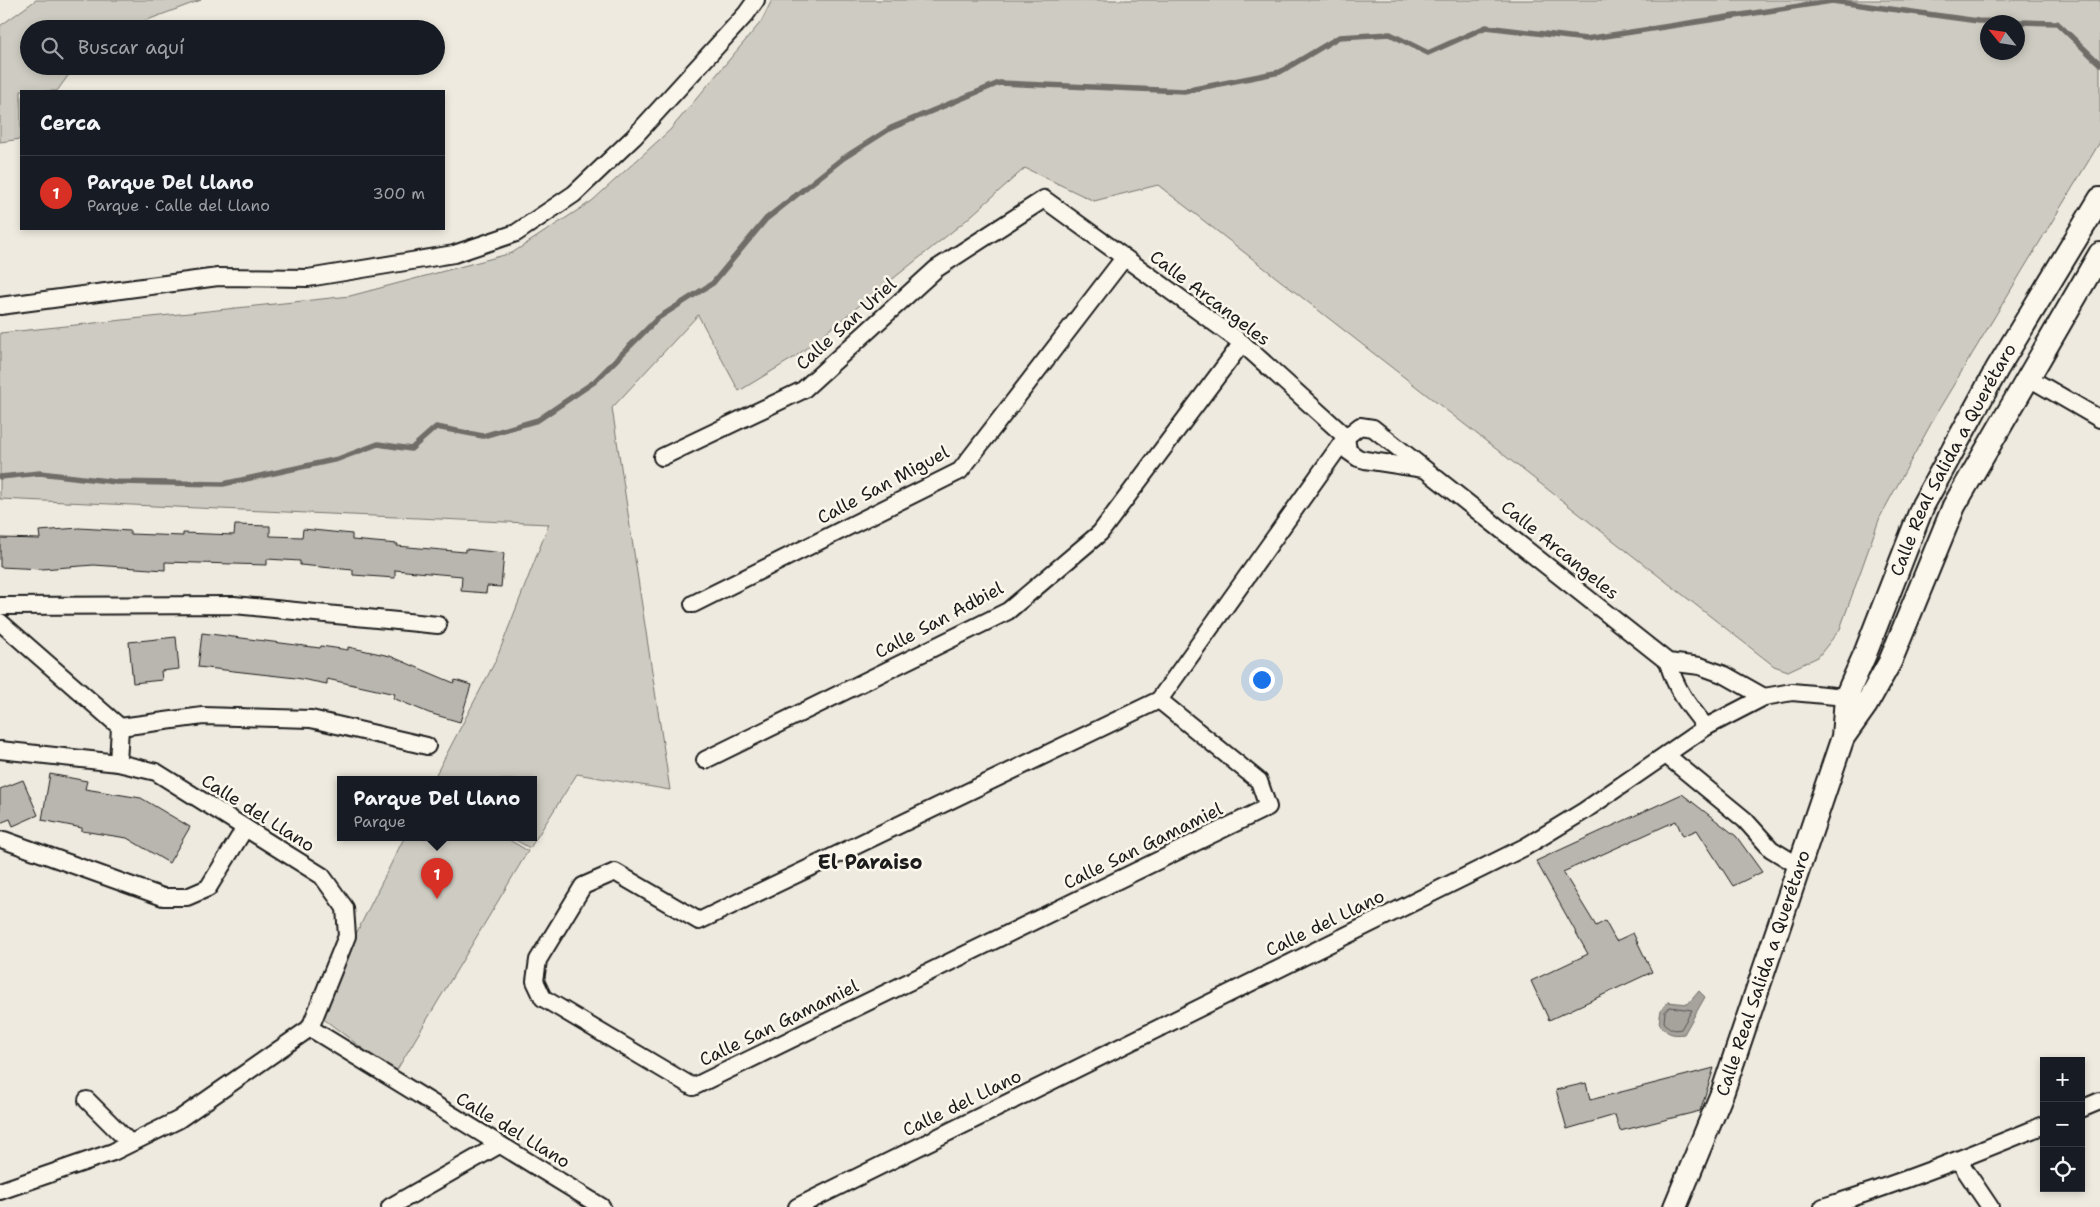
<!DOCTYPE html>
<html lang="es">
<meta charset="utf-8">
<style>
:root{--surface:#171b24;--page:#242831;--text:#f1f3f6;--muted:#9ea1a6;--line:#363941;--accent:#d93025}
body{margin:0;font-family:"Shantell Sans",sans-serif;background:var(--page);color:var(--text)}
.controls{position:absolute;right:15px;bottom:15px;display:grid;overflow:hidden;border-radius:0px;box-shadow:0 2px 8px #0003}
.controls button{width:45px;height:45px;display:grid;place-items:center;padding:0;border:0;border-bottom:1px solid var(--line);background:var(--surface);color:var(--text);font:25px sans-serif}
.compass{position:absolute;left:1980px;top:15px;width:45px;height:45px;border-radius:50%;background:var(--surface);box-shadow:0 2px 8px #0003;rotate:300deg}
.you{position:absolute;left:1261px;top:679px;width:18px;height:18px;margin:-12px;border:4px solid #fff;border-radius:50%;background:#1a73e8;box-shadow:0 0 0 8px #1a73e833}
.badge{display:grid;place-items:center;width:32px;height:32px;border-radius:50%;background:var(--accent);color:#fff;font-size:16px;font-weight:700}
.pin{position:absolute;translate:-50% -41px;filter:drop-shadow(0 1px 2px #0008)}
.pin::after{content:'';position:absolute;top:26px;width:18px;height:15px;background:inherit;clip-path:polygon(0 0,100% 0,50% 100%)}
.popup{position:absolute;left:337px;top:776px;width:200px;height:65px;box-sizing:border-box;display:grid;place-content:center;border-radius:0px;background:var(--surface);filter:drop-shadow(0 1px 4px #0005);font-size:16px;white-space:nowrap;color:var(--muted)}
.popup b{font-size:19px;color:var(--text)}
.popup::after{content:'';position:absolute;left:50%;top:100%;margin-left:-10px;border:10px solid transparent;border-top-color:var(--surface)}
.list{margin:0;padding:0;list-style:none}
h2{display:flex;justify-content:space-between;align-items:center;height:65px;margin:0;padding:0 20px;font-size:21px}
h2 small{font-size:16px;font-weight:400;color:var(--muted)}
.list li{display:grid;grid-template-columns:32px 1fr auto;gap:15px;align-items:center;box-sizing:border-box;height:75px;padding:0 20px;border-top:1px solid var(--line)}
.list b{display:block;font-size:19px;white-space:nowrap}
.list p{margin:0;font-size:16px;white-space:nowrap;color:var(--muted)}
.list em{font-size:16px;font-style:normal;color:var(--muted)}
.icon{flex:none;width:28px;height:28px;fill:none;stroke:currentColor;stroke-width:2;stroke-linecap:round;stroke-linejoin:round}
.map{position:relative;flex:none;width:2100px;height:1207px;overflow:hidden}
.search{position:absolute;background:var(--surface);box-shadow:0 2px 8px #0003;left:20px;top:20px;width:425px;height:55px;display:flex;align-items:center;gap:12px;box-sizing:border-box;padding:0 18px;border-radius:28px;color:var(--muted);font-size:19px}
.panel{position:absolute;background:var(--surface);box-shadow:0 2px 8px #0003;left:20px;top:90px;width:425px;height:140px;border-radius:0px}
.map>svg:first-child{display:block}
</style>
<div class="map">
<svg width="2100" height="1207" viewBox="0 0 2100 1207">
<rect width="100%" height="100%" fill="#eeeadf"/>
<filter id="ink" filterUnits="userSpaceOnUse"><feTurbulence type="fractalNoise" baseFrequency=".02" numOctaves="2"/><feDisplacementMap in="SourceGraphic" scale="10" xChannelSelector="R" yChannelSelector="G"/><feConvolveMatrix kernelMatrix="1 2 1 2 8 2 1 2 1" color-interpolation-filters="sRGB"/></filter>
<g filter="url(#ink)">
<g fill="#ceccc2" stroke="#75746f" fill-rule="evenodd">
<polygon points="36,0 201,0 123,29 29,29 29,66 75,66 57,91 21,91 21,139 0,142 0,26"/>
<path d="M772,0h1328v142l-161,267 -59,108 -40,112 -22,28 -30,14 -14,-5 -616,-481 -64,16 -69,-33 -61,54 -169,135 -56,34 -41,-76 -86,93 58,382 -93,-16 -47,74 -18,-10h21v-58h-100l63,-120 53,-136 -549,-25v-166l350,-37 162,-43 80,-52 78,-71 91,-108zM1988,22h30v30h-30z"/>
<polygon points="404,838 506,838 528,851 395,1073 321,1017 350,946"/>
</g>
<path fill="#a6a39d" stroke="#6f6d69" d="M1699,991l6,6 -21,37c-13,2 -18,-1 -25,-11l2,-13 7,-8 20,2z"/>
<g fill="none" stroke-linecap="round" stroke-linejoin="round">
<path stroke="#535250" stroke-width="1" d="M1670,1007l22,3 -11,19c-8,2 -12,0 -17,-7l1,-10z"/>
<polyline stroke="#6f6d69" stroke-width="5.5" points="0,477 40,473 116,482 223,484 338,459 378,444 411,449 436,427 483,436 538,420 594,382 658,318 713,283 766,219 842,159 891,128 999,83 1184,91 1280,72 1339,37 1390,34 1428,53 1486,27 1586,39 1832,1 1978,21 2057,23 2100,64"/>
</g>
<g fill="#b9b6af" stroke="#1c1c1c">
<polygon points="235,525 270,526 270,536 302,537 303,529 352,534 352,540 398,544 397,546 465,552 465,549 504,553 501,587 487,586 486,593 461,591 462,576 395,570 395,578 353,575 353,570 300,565 300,561 267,559 267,565 165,562 165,570 94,565 42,569 0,567 0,538 40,539 39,531 79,528 130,531 130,534 183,536 183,533 234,535"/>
<polygon points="202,633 320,648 321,646 348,650 348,647 390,656 454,683 455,680 471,685 460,722 429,713 393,698 395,694 327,679 327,684 296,678 198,667"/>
<polygon points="176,637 179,669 161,671 162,680 133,683 129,642"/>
<polygon points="50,774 87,781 85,789 141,798 190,827 169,863 127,838 82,831 82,828 42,820"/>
<polygon points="23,780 38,815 13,826 10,819 0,823 0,789"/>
<polygon points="1682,794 1736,836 1762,872 1733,886 1697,830 1683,836 1676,821 1563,872 1596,926 1605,921 1616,941 1633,933 1652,972 1549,1020 1531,981 1588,954 1536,861"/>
<polygon points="1714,1068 1700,1111 1620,1131 1615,1115 1567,1129 1556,1090 1586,1083 1590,1100"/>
</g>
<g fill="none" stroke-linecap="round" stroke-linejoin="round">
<g stroke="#1c1c1c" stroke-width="20">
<g id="street">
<polyline points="0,306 218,277 308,278 454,254 516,233 574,194 634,137 746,14 756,0"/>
<polyline points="2029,378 2100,419"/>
<polyline points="662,457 803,390 936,269 1044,199 1242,343 1346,437 1348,451 1358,458 1365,460 1424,469"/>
<polyline points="693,604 960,471 1124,258"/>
<polyline points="0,606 234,605 438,625"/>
<polyline points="0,622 120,727 118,763"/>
<path d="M1668,662c8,28 20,43 38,65"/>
<polyline points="1159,700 1259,781 1268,807 693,1087 543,998 535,981 538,960 583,886 615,872 699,921 1159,700 1346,437 1360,426 1373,428 1668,662 1700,666 1725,675 1764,697"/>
<polyline points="120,727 203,716 311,719 427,746"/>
<polyline points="0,750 118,763 156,772 322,876 345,908 347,936 310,1028"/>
<polyline points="1666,755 1745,820 1771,849 1799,866"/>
<polyline points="705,760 1008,611 1100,533 1242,343"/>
<polyline points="4,840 163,897 187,897 208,888 245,828"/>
<polyline points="310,1028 602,1207"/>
<polyline points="87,1100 130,1143"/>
<polyline points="2081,1109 2100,1101"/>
<polyline points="1959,1161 1990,1207"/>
<polyline points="0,1191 113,1152 178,1120 310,1028"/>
<polyline points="390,1207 499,1145"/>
<polyline points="797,1207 1525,847 1584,811 1706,727 1764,697 1792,692 1846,697 1857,701"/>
<path d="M1823,1207c76,-23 148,-52 221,-82"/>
</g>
</g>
<g stroke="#1c1c1c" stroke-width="26">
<g id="secondary">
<polyline points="1844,736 1866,705 1890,662 1954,506 2100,254"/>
<path id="s1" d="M1675,1207l48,-116 120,-354 3,-40 19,-43 58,-149 74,-136 103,-170"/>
</g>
</g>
<use href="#street" stroke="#fbf7ec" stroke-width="16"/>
<use href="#secondary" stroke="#fbf7ec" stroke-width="22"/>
</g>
</g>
<g text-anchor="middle" stroke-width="5" stroke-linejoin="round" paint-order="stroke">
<g font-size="18" fill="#1c1c1c" stroke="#fbf7ec">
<text transform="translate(1210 298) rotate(37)" y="6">Calle Arcangeles</text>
<text transform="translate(846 324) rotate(-42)" y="6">Calle San Uriel</text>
<text dy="6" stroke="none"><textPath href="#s1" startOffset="800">Calle Real Salida a Querétaro</textPath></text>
<text transform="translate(883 485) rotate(-28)" y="6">Calle San Miguel</text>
<text transform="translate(1560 550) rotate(39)" y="6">Calle Arcangeles</text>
<text transform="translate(939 620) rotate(-28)" y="6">Calle San Adbiel</text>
<text transform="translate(258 813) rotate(32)" y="6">Calle del Llano</text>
<text transform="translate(1143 846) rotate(-26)" y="6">Calle San Gamamiel</text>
<text transform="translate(1325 923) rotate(-26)" y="6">Calle del Llano</text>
<text dy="6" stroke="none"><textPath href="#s1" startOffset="250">Calle Real Salida a Querétaro</textPath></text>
<text transform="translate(779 1023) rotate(-26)" y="6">Calle San Gamamiel</text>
<text transform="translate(962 1103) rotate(-26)" y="6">Calle del Llano</text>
<text transform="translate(513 1130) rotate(31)" y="6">Calle del Llano</text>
</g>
<g font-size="20" font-weight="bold" fill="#1c1c1c" stroke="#fbf7ec">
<text x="870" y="869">El Paraiso</text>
</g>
</g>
</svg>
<div class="controls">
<button>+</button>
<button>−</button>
<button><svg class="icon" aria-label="locate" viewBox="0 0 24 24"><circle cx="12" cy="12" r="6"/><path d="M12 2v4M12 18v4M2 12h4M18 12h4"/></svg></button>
</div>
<svg class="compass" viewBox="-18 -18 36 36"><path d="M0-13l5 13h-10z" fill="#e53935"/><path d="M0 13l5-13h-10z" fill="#9ea1a6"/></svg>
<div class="you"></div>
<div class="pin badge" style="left:437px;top:899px">1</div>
<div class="popup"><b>Parque Del Llano</b>Parque</div>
<div class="search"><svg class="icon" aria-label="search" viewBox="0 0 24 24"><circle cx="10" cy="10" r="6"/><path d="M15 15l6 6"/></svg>Buscar aquí</div>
<section class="panel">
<h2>Cerca<small></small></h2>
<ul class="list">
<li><span class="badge">1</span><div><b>Parque Del Llano</b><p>Parque · Calle del Llano</p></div><em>300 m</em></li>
</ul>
</section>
</div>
